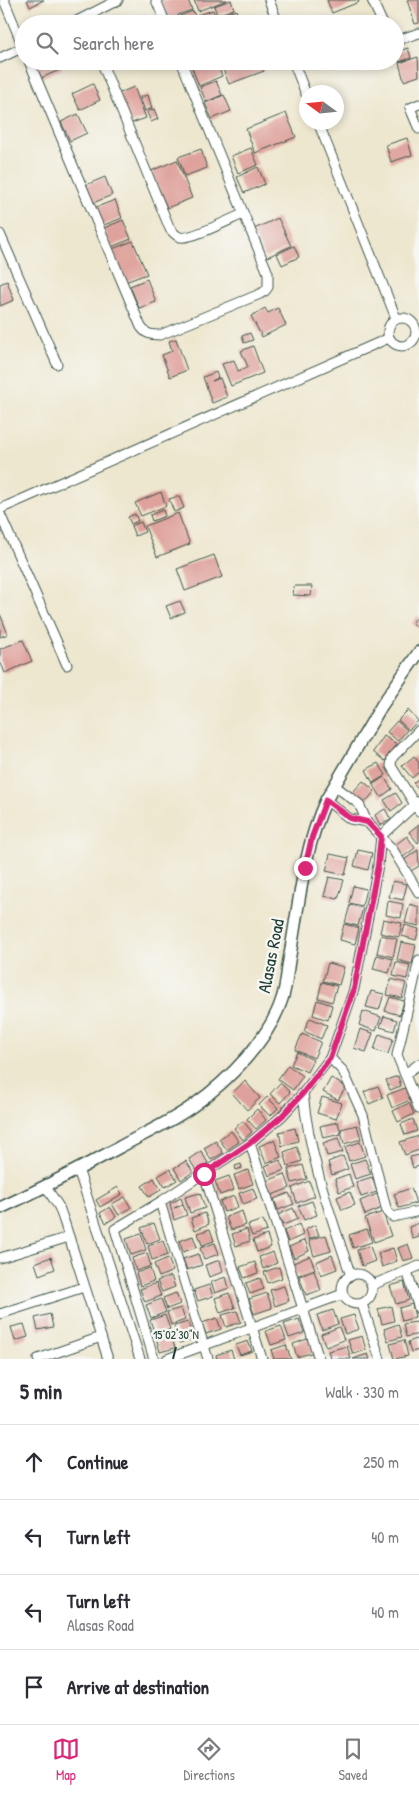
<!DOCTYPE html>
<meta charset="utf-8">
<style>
:root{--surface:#fff;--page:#f7f7f7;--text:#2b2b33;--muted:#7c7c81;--line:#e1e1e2;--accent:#db2777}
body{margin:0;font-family:"Patrick Hand",sans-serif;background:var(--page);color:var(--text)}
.compass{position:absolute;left:299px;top:85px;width:45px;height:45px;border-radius:50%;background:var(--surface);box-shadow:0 2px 8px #0003;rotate:285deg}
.stop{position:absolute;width:15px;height:15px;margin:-11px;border:4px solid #db2777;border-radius:50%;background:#fff}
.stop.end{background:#db2777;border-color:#fff;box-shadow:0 1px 5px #0008}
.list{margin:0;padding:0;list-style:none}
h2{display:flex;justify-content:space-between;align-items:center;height:65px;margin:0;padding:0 20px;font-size:21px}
h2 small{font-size:16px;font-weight:400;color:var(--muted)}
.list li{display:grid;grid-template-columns:32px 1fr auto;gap:15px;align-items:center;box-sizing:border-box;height:75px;padding:0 20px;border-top:1px solid var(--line)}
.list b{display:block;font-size:19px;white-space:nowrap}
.list p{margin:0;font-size:16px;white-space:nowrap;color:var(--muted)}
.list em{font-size:16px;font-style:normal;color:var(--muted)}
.icon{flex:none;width:28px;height:28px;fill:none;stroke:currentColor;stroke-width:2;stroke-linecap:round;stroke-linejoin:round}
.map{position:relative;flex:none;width:419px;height:1359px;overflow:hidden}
.search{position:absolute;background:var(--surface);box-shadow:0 2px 8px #0003;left:15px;right:15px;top:15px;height:55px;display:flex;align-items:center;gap:12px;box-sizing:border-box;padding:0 18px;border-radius:28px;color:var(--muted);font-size:19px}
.sheet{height:365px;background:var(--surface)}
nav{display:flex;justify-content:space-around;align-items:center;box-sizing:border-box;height:70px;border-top:1px solid var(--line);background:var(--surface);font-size:14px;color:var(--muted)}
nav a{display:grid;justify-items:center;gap:2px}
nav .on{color:var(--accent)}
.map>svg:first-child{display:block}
</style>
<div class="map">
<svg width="419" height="1359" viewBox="0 0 419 1359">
<rect width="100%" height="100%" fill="#f6f6f2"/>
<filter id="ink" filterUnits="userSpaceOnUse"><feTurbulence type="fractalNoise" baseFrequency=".02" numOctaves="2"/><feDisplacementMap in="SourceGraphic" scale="10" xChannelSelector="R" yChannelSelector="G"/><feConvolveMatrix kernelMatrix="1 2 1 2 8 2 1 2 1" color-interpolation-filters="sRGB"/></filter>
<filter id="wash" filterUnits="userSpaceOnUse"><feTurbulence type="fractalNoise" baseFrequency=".0096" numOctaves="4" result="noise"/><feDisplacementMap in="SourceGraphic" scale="20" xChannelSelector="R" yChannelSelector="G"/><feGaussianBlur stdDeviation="1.12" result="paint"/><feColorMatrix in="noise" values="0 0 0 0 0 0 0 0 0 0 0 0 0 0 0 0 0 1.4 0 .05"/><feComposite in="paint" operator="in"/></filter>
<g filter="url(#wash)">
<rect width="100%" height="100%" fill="#eee7cf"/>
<g id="blocks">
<g fill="#dfa19b">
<polygon points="27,0 44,0 30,7"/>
<polygon points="161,0 188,0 192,10 178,15 181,24 170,24"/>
<polygon points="194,0 227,0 198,11"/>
<polygon points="231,0 234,9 217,15 214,6"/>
<polygon points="327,0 358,0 359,2 332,13"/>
<polygon points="407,0 419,0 419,23 415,24"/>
<polygon points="213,10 216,17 236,10 241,24 201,24 198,15"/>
<polygon points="193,11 196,19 182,24 180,16"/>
<polygon points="331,17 334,24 324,24 323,21"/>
<polygon points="408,48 411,58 399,62 396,52"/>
<polygon points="418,57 419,76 404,81 399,63"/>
<polygon points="34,61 59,61 62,69 41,78"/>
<polygon points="208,61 216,61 222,76 199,86 192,68"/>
<polygon points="223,61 261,61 264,71 229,84 220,62"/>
<polygon points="216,81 222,95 206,102 200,87"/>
<polygon points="93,84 100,100 80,110 72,94"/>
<polygon points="134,87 146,118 129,124 117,94"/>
<polygon points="148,95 152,108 145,111 140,97"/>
<polygon points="224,95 231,111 212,119 205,103"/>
<polygon points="154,109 158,119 151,122 147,112"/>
<polygon points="286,113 296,137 255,153 246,129"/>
<polygon points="78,114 87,133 70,141 61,122"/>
<polygon points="407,138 412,155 391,162 386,145"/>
<polygon points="251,148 258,165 238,173 231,156"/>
<polygon points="201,149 207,168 185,176 178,157"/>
<polygon points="177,160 192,198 167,208 151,171"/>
<polygon points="258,167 265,184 244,193 237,177"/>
<polygon points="105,177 112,195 93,203 86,185"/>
<polygon points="115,200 122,218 101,226 94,208"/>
<polygon points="278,218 291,246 265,258 252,230"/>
<polygon points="123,220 131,239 111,247 104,228"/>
<polygon points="133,241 147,274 125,282 112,249"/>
<polygon points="294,246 299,257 282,265 277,254"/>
<polygon points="147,279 156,302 139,308 130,286"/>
<polygon points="7,281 14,300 0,306 0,284"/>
<polygon points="265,308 268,313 278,308 286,325 262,337 251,316"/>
<polygon points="250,333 253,340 244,343 242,336"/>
<polygon points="176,339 187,370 170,377 162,355 172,351 169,341"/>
<polygon points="253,346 263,373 231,386 222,364 234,360 238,371 248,367 241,351"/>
<polygon points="216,372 218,378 212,381 220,378 227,397 212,403 203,377"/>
<polygon points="161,492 166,506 141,516 135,503"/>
<polygon points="179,496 184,508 174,512 169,499"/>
<polygon points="163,510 165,516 152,521 150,515"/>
<polygon points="178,513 190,544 157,557 145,526"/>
<polygon points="135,514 138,521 131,524 128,517"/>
<polygon points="141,522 145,532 135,536 131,526"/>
<polygon points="214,555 222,577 185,591 177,569"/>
<polygon points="294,586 312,586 311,596 293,595"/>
<polygon points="180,601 185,612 171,618 166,606"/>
<polygon points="0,614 8,634 0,637"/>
<polygon points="419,615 419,629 412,623"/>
<polygon points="23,640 32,661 5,673 0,661 0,649"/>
<polygon points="408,710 418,721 409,730 398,720"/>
<polygon points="397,721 407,730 398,741 387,732"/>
<polygon points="384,736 397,744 385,761 373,752"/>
<polygon points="414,756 419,763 419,772 412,778 402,766"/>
<polygon points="378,763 386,775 373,783 366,770"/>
<polygon points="384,777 392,789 381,797 373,784"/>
<polygon points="419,778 419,789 413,783"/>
<polygon points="363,781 375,791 364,804 352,793"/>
<polygon points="396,793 402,803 391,811 384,800"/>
<polygon points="385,809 391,820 380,825 375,815"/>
<polygon points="419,824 419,842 418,843 409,832"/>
<polygon points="407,836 415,848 403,857 395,845"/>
<polygon points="358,850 372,853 368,870 354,866"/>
<polygon points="418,850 419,866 411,871 404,860"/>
<polygon points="330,854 349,858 345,875 326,871"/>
<polygon points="329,877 344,880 338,899 324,896"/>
<polygon points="393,881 407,884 403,900 389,897"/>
<polygon points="353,886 366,889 362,906 349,903"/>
<polygon points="388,901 403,904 401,918 386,915"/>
<polygon points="410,904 419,907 419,926 405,923"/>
<polygon points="350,905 363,908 358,926 345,923"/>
<polygon points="383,919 402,923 399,937 380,933"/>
<polygon points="344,924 359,928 355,944 340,940"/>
<polygon points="405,925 419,929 416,940 402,936"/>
<polygon points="381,935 397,939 393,957 377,953"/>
<polygon points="401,942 416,945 412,964 397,960"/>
<polygon points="377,955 393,959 389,973 373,969"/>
<polygon points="396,962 410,965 407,979 393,976"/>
<polygon points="328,963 344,967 339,985 323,981"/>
<polygon points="391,979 406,983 402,998 387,995"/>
<polygon points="322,982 337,986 332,1002 318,998"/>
<polygon points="371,991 384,994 379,1010 366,1007"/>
<polygon points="390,997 404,1001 400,1015 385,1011"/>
<polygon points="317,1000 332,1005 328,1020 313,1015"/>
<polygon points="363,1011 381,1017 376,1031 359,1025"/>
<polygon points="384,1016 397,1020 394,1031 380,1027"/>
<polygon points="310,1018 327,1025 321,1039 304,1031"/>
<polygon points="360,1029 373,1033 366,1052 354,1048"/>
<polygon points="302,1034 321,1042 314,1058 295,1050"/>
<polygon points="379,1034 393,1039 388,1054 374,1050"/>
<polygon points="297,1052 313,1060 307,1072 291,1065"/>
<polygon points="288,1065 303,1076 293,1090 278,1079"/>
<polygon points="398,1076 401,1086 390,1090 386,1080"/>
<polygon points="331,1078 346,1087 338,1100 323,1092"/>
<polygon points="245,1081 260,1098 247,1110 232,1093"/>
<polygon points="280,1083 290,1092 280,1103 270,1094"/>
<polygon points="378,1086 383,1098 369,1104 364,1092"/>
<polygon points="405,1088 410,1100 392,1108 387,1095"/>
<polygon points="267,1097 278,1108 270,1116 259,1105"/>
<polygon points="322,1097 342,1103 336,1119 317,1113"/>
<polygon points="409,1103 414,1114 398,1122 393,1111"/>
<polygon points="257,1109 266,1120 256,1129 247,1119"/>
<polygon points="413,1119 417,1131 405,1135 401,1124"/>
<polygon points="243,1121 252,1132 243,1140 234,1128"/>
<polygon points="338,1122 341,1134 323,1138 320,1126"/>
<polygon points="357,1125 361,1139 344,1144 341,1129"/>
<polygon points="295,1128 298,1141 282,1146 279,1132"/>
<polygon points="231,1131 239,1142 227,1150 219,1139"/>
<polygon points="419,1136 419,1150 405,1155 400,1142"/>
<polygon points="338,1138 343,1152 327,1156 323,1143"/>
<polygon points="274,1140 281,1157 266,1163 259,1146"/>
<polygon points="216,1141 223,1153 211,1160 204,1148"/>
<polygon points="360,1142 365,1156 349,1161 345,1147"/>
<polygon points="297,1147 302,1161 288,1166 284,1152"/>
<polygon points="201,1151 208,1163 196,1170 189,1159"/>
<polygon points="419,1155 419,1166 413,1168 410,1157"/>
<polygon points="343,1156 348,1169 332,1175 328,1162"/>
<polygon points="365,1159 371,1174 355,1179 350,1164"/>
<polygon points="280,1160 284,1170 269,1176 265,1166"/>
<polygon points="186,1161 193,1172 181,1180 174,1168"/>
<polygon points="241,1164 242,1168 236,1170 235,1166"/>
<polygon points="303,1165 307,1179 292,1183 288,1169"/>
<polygon points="170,1169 177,1180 165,1187 158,1176"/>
<polygon points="248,1170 253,1184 239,1189 234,1175"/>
<polygon points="285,1174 290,1188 272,1195 267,1181"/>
<polygon points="349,1174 353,1187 339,1192 335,1179"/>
<polygon points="229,1176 234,1190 220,1195 215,1181"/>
<polygon points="372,1177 377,1192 361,1197 356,1182"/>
<polygon points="154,1178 161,1190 149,1197 142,1186"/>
<polygon points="309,1181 315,1196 297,1203 292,1188"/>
<polygon points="118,1187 122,1194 100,1207 96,1200"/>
<polygon points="253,1188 257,1199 243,1204 239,1193"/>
<polygon points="411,1188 416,1203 399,1208 394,1194"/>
<polygon points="350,1192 355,1205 342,1210 337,1197"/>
<polygon points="200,1193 205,1208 190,1213 185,1197"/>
<polygon points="289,1193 294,1204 278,1210 274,1199"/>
<polygon points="377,1194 382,1208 365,1215 360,1201"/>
<polygon points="234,1196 238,1207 224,1212 220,1201"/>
<polygon points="125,1197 131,1208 119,1215 112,1204"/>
<polygon points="181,1198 183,1204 174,1208 183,1205 187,1215 174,1220 170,1203"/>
<polygon points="312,1201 317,1215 304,1220 298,1206"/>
<polygon points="110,1207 116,1217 106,1223 100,1213"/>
<polygon points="293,1208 298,1219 283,1225 278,1215"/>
<polygon points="242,1211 246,1225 231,1230 226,1217"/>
<polygon points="383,1212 391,1236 374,1242 365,1218"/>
<polygon points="205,1213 209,1224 195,1230 191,1218"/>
<polygon points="263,1220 267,1231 252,1236 248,1225"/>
<polygon points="154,1223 160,1239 147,1244 141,1228"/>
<polygon points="419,1223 419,1237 413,1239 409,1227"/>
<polygon points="299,1224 303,1235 288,1242 284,1231"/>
<polygon points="315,1225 319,1235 309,1239 306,1229"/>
<polygon points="210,1229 214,1241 202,1245 198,1233"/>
<polygon points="247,1229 250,1241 236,1246 232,1234"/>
<polygon points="367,1229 372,1242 353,1248 349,1235"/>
<polygon points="141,1234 146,1250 131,1255 126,1239"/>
<polygon points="267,1235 271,1247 257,1252 253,1240"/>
<polygon points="326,1235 331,1251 314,1256 309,1240"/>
<polygon points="193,1236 197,1247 183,1252 179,1241"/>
<polygon points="305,1240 309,1251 294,1258 289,1247"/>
<polygon points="163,1241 168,1255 152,1260 148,1246"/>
<polygon points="215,1243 219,1254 204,1259 200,1248"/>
<polygon points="408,1244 413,1258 403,1261 398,1248"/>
<polygon points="370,1246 375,1261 362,1266 357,1250"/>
<polygon points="393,1248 397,1261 382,1267 378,1253"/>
<polygon points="273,1252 277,1263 263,1269 259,1257"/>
<polygon points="147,1253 151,1266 136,1271 132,1258"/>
<polygon points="198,1254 202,1265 187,1270 183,1259"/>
<polygon points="332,1255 337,1269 321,1275 316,1262"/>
<polygon points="310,1256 315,1269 296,1276 291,1264"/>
<polygon points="51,1257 55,1269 39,1275 35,1263"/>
<polygon points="168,1258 173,1271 159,1277 154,1264"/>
<polygon points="220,1260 223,1272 209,1277 205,1265"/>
<polygon points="255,1262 258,1273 244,1278 240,1267"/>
<polygon points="279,1267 282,1278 268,1283 264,1272"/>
<polygon points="150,1268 154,1281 140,1286 136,1273"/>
<polygon points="314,1271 321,1290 306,1295 299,1276"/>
<polygon points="171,1276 175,1287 162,1292 157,1281"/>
<polygon points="226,1277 229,1288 215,1293 211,1282"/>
<polygon points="260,1278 264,1289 250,1294 246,1283"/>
<polygon points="404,1282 409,1300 396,1304 390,1286"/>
<polygon points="156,1283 161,1296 145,1302 140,1289"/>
<polygon points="209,1285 213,1296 198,1301 194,1290"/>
<polygon points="284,1286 289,1301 275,1306 270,1290"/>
<polygon points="176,1293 180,1304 167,1309 163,1298"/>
<polygon points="229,1293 235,1308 220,1313 215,1298"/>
<polygon points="267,1293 272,1308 254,1314 249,1299"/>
<polygon points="161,1299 166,1312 151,1318 146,1305"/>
<polygon points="412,1304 415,1317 402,1321 399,1308"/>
<polygon points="391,1306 394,1321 382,1324 378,1309"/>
<polygon points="181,1308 185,1320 171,1325 167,1312"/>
<polygon points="333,1310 338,1324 322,1330 317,1315"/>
<polygon points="237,1311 241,1322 226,1327 222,1315"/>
<polygon points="50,1314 53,1327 38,1330 35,1318"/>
<polygon points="165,1315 170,1329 155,1334 150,1320"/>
<polygon points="354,1315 359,1329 345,1334 340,1319"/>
<polygon points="217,1318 221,1329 206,1334 202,1323"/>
<polygon points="299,1319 304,1333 289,1338 284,1324"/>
<polygon points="188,1322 193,1339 179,1343 174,1326"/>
<polygon points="417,1322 419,1334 406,1337 403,1324"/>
<polygon points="24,1324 28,1337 15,1341 11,1327"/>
<polygon points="398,1324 402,1337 388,1341 384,1329"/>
<polygon points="281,1326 286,1340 271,1345 266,1331"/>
<polygon points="339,1327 344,1340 326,1347 321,1334"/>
<polygon points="170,1333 175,1348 160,1352 156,1337"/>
<polygon points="362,1336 366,1350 353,1354 348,1340"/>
<polygon points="310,1338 314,1352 297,1357 293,1344"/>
<polygon points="419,1338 419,1350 411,1352 408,1342"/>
<polygon points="404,1340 408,1356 394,1359 390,1344"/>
<polygon points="248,1341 252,1351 240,1355 236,1345"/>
<polygon points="286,1345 291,1359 274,1359 271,1350"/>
<polygon points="347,1346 351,1359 331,1359 328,1351"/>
<polygon points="231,1350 234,1359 217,1359 216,1355"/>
<polygon points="368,1354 370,1359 353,1359"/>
</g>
</g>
</g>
<g filter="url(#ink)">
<use href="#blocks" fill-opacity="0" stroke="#3e564b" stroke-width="1"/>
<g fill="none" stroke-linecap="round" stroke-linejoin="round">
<g stroke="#3e564b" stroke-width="11">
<g id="minor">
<polyline points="4,0 24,49"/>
<polyline points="156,0 166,24"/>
<polyline points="269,0 278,24"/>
<polyline points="372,0 383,24"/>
<polyline points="71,24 118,0"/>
<polyline points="395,41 419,33"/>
<polyline points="0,58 24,47"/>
<path d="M29,61l112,266c5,7 10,8 19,8l100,-41 5,-3 3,-4v-14l-87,-212"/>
<path d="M101,61l69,168c3,3 6,7 10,8 10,3 51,-18 63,-23"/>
<polyline points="293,61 306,94"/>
<polyline points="419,104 410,108 419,129"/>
<polyline points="318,122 396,318"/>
<polyline points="0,234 57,364"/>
<circle cx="402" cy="332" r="14"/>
<polyline points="0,509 389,338"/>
<polyline points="0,514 67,665"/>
<polyline points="419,730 392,758 391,766 419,811"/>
<polyline points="335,786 359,804 367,822 393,850 419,893"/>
<polyline points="326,800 350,819 367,822"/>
<polyline points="419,960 397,1055 419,1109"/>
<polyline points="330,1058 343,1071 363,1115 387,1212 393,1217 419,1211"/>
<polyline points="405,1074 419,1064"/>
<polyline points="250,1143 319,1359"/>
<polyline points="78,1169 140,1359"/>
<polyline points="204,1174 262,1359"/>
<polyline points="46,1187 59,1207 64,1221 108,1359"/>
<polyline points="0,1258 69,1237"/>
<polyline points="407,1271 419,1309"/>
<circle cx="357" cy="1289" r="15"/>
<path d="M351,1276c-20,-60 -42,-119 -48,-183l27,-35 24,-69 24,-124 3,-29 38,-35"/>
<polyline points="372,1285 419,1266"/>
<polyline points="362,1304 380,1359"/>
<polyline points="0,1314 84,1287"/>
<polyline points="38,1359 101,1337"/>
<polyline points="154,1359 115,1229 160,1202"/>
<polyline points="167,1359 343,1294"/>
<polyline points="208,1359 160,1202 250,1143 282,1116 303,1093"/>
</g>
</g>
<g stroke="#3e564b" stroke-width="14">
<path id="tertiary" d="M0,1208c40,-18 79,-39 118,-60 25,-14 53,-26 76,-43 34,-24 75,-65 88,-106 5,-14 5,-30 8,-44 9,-52 14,-107 36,-155l56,-95 37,-53"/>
</g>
<use href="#minor" stroke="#fff" stroke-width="9"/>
<use href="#tertiary" stroke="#fff" stroke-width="11"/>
</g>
</g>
<g fill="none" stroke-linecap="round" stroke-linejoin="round" filter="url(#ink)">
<polyline stroke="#db2777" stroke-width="6" points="204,1174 250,1143 282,1116 303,1093 330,1058 354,989 378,865 381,836 367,822 350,818 326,800 312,837 305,868"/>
</g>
<path fill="none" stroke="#1f3d34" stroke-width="2" d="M173,1359l3,-12"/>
<g text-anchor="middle" stroke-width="5" stroke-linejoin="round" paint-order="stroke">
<g font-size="18" fill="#1f3d34" stroke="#f6f6f2">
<text transform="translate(271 956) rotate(-79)" y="6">Alasas Road</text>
</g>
</g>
<g font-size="12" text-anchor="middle" fill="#1f3d34" stroke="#f6f6f2" stroke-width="5" stroke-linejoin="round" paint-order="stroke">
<text x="176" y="1339">15°02'30"N</text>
</g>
</svg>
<svg class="compass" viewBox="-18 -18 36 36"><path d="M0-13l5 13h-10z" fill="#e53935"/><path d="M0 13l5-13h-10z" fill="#7c7c81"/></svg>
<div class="stop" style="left:204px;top:1174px"></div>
<div class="stop end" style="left:305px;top:868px"></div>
<div class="search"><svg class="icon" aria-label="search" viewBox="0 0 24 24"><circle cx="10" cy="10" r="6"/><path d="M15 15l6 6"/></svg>Search here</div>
</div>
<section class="sheet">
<h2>5 min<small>Walk · 330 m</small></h2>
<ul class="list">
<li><svg class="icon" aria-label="ahead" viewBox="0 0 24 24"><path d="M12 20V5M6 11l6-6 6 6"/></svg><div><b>Continue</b></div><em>250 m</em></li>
<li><svg class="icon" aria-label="left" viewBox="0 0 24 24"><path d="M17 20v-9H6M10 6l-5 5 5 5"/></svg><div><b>Turn left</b></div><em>40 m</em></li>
<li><svg class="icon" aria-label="left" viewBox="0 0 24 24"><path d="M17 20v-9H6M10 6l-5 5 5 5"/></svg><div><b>Turn left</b><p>Alasas Road</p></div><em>40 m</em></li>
<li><svg class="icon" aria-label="arrive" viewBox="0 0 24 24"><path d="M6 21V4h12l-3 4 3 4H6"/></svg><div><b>Arrive at destination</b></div></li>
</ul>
</section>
<nav>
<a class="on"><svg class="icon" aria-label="map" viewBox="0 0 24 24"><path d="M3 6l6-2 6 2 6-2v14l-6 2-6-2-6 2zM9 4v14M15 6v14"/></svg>Map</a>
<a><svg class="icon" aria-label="directions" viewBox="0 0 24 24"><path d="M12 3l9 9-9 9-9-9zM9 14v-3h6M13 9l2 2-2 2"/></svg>Directions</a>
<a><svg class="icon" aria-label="saved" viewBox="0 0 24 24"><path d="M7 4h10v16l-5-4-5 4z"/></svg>Saved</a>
</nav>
